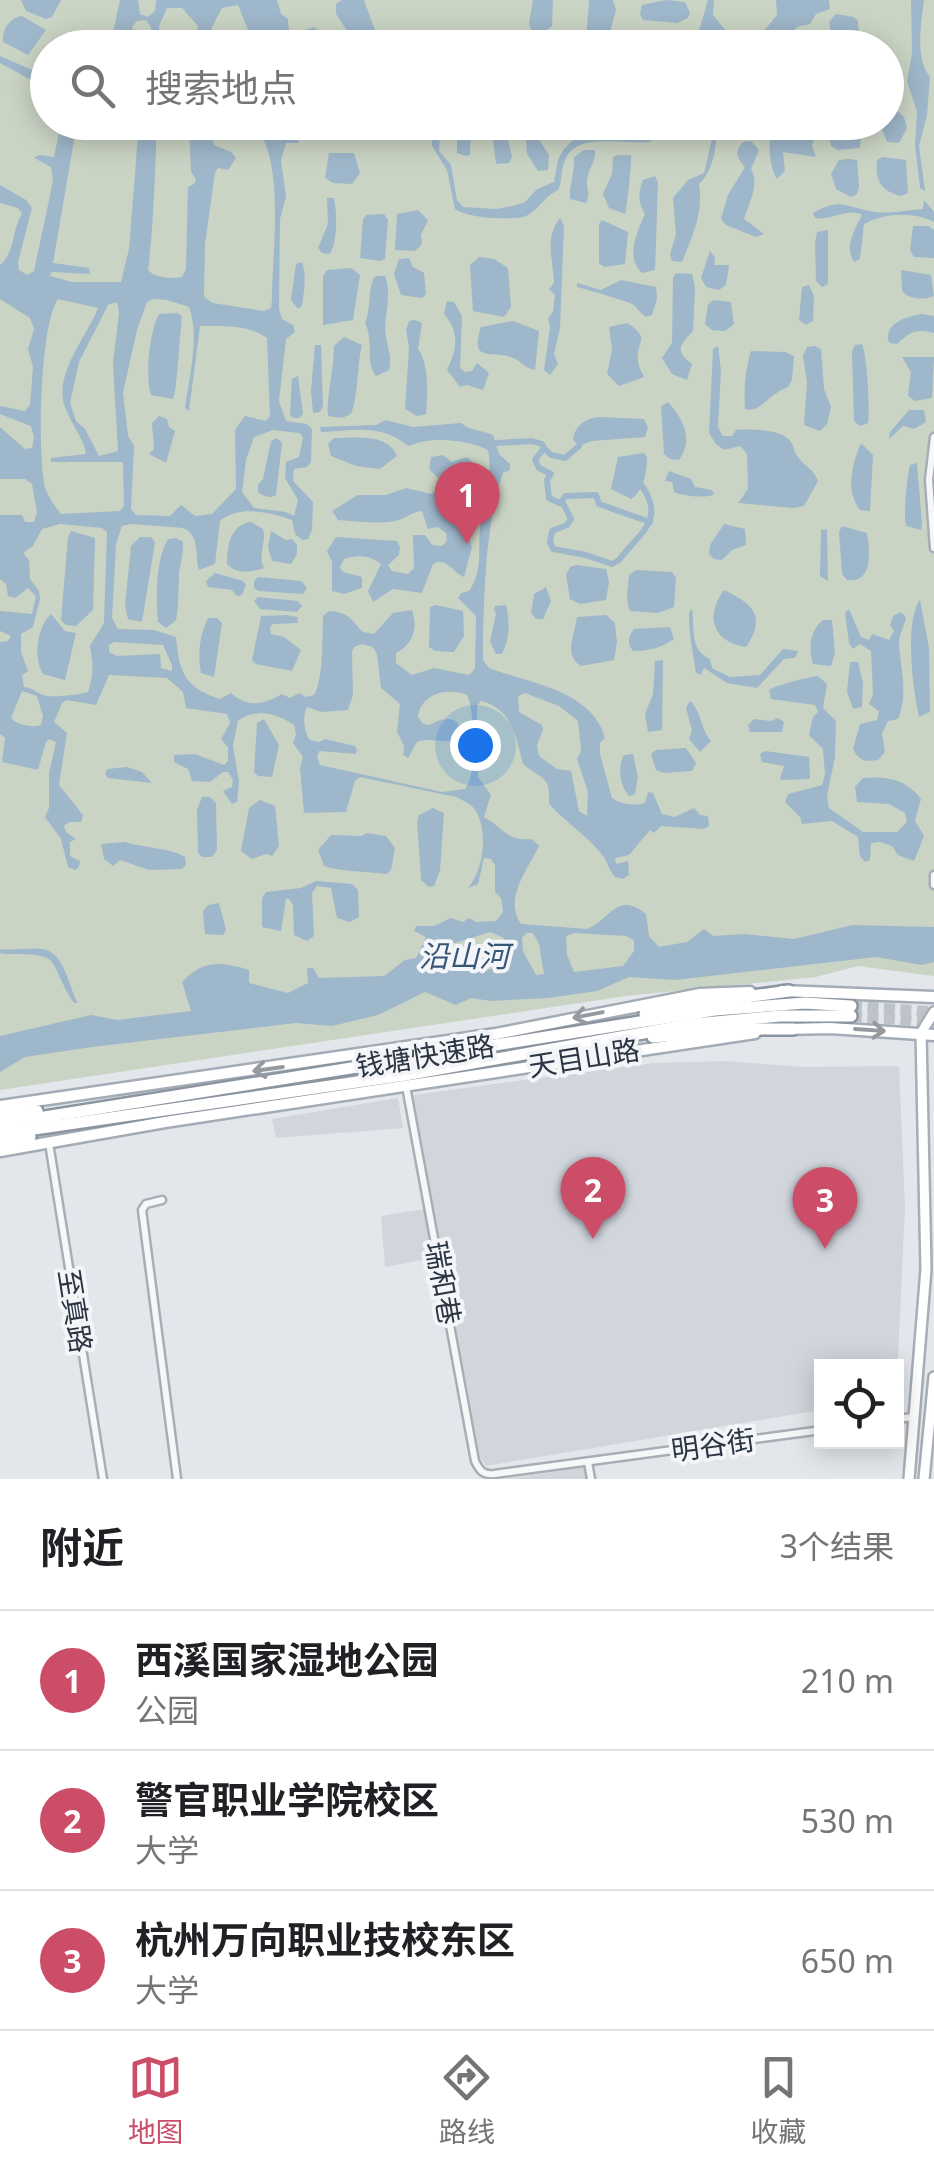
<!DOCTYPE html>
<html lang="zh">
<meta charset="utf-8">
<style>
:root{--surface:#fff;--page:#f6f6f6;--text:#202124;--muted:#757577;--line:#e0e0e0;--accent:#cb4d68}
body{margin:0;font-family:"Noto Sans","Noto Sans SC",sans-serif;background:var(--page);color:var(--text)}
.controls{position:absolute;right:30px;bottom:30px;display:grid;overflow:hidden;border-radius:0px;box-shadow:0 5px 25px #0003}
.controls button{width:90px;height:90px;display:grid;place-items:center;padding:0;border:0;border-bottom:2px solid var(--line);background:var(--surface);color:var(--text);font:50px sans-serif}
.you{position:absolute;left:475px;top:745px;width:35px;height:35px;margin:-25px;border:8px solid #fff;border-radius:50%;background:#1a73e8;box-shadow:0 0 0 15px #1a73e833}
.badge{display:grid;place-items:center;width:65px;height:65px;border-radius:50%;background:var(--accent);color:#fff;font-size:32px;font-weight:700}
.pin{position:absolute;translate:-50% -82px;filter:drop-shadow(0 2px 5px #0008)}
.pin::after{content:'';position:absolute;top:52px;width:35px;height:30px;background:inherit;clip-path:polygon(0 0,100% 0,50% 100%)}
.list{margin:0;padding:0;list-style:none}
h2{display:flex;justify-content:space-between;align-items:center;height:130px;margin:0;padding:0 40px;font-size:42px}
h2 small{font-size:32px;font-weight:400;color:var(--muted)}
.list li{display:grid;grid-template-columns:65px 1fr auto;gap:30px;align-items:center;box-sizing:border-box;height:140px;padding:0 40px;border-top:2px solid var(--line)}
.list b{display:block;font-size:38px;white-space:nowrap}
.list p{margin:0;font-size:32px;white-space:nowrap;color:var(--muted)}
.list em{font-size:32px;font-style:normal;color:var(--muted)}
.icon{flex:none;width:55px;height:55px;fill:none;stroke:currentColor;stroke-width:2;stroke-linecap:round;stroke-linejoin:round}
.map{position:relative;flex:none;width:934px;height:1479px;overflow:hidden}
.search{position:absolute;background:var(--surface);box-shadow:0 5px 25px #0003;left:30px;right:30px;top:30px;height:110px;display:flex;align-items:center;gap:25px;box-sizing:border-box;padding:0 35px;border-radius:55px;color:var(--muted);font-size:38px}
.sheet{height:550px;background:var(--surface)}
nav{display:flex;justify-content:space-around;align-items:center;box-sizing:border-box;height:140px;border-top:2px solid var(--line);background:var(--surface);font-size:28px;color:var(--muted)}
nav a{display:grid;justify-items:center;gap:5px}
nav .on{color:var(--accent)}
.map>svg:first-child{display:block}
</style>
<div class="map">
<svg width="934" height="1479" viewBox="0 0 934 1479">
<rect width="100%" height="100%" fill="#e3e7eb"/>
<g fill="#d1d6dd">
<polygon points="726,1061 803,1067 899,1066 905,1207 897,1380 896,1366 822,1366 821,1410 486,1466 480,1457 413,1095 653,1063"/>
<polygon points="398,1098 403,1128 276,1138 272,1119"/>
<polygon points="424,1209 433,1258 385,1267 381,1216"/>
<polygon points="585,1467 587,1479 506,1479"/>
</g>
<path fill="#cad4c4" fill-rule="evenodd" d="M0,0h934v976l-76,-10 -42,11 -190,19 -626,94zM48,48h838v74h-838z"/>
<g fill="#9fb7ca" fill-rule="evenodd">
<polygon points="21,0 61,0 52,17 46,19 26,11"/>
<polygon points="120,0 138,0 140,14 148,17 155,11 156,0 277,0 281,14 288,19 290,47 255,47 238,5 222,8 212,27 208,47 190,47 198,26 182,8 167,8 159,26 159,47 153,47 151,27 146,20 137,21 132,27 139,47 110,47"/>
<polygon points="342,0 364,0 381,47 358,47 336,14 336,4"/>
<polygon points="533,0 553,0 552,26 541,34 532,32 529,23"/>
<polygon points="589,0 613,0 616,10 606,47 589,47 586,42"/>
<polygon points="666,0 685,2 690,13 688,18 677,23 643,20 640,14 642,5"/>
<polygon points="708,0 714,0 713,15 728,33 727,47 686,47 699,31"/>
<polygon points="776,0 829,0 830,9 816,14 810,24 797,27 791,35 795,44 806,47 788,47 764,41 762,33 777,15"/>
<path d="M911,0h13c-3,24 -9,57 6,77l-3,38 -8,31 6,45 -5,-3 -5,-42 2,-34 -10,-31 5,-28z"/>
<polygon points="836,14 854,17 858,21 859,40 856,47 826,43 825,35 831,31 829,22"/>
<path d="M22,16l24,14 -18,25 -25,-13c-1,-12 6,-24 19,-26z"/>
<polygon points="314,27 334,42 335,47 301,47 303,31"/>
<polygon points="651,31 671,35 677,47 641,47 643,32"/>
<polygon points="40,55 42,59 37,72 42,75 47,67 47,82 29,79 0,63 0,56 32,70"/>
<polygon points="893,107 904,117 907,128 899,143 887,142 880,124 886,122 887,108"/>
<polygon points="828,122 862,123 860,148 838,150 831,146 829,138 824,134"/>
<path d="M61,123h16l-24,140 36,5 1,6 -38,-2 -2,4 22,6h49l8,-33 10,-126h18c-2,49 -3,98 -9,147 7,8 24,9 34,7l4,-8 2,-82 6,-3 2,-5 -5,-7 -2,-49h108l2,20h-13l-5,17 5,36 -6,23 -1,90 3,10 11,6 2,7 -9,7 -7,62 7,20 21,3 5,5 -1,33 -4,5 -13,2 -1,12 20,21 -1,28 -4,9 -6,1 -7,-6 -3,-14c-21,-8 -54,-15 -72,1l-5,43 -16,6c-5,-16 2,-34 -16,-42l-51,-4 -10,2 -6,18 -4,74 6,11 36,1 22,7c3,34 8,51 44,62l11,-6c17,15 32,12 51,1l8,4 9,-5 7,4 8,-2c10,-18 8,-58 9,-79l6,-5c20,1 21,8 34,21l11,2 19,-21 19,-3c6,19 1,34 -16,43v10l16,12 22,-7 35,7 6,-6 1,-53 -18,-18 3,-5 8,-2c16,-24 7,-44 12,-70 4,-23 12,-48 7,-71 -23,-11 -56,-14 -80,-4 -28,-23 -53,-15 -87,-14l-1,-5 56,-2 10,-5 27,7 48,-4c9,8 21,7 32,12l6,19 11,10v6l-7,3c-18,48 -20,135 -20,187l6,8c40,15 103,22 116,70l-5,5v11l12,44c11,7 21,8 33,5l3,-11 5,1 9,21 13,3 19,-9 6,7 8,1 1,10 -5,3 -43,-3 -7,7 -4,-3 -21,25 -14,3 1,6 12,-3 1,14 -6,4 -8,-2c-6,-7 -7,-14 -12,-21 -15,-20 -37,-33 -54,-52 2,-29 -7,-24 -26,-40 -7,-28 -12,-56 -42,-63l-4,5 1,71 13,18 -7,22c21,12 22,24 48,22l7,7c-11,24 -36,52 -18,78l66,5c23,-9 30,-39 59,-15l3,22 10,11 28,-5 17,-13 9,7 32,-2 49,5 58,-14 82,2v35l-12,3 -46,-8 -201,23 -46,-3 -32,14 -49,7 -57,3 -20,-3 -15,7 -31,-13 -47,23 -46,11 -36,-3 -204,24 -67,10 -25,15v-36l91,-21 26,5 74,-9 -9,-29c20,-22 40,-21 67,-12v13l39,10 20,-10 -1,-15h6l6,10 65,-2 21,-16 11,-2 10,-21 -12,-6 2,-5h18l17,-8 12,4 6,-4 7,4 20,-1 7,-9 -2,-14 -6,-6v-27l-4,-6 -7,-1 -6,26 -10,4c16,-19 20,-56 8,-77 -4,-7 -14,-11 -20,-14l-96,-20 -5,4 -9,31 -42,1 -4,-45 3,-11 -10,-14 3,-8 -2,-10c-17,-12 -40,-17 -56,-4l-5,25 6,35 -2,21 -5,2 -9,-13 9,-4 1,-7 -5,-8h-5l-13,10 -18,-1 -4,-12 -14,-7v-7l21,-1 29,11 4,-4v-14l-7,-8 9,-16 -3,-9 -41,-6 -3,-16 -16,-14 -58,-3 -13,30 -29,-5 -5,3 -8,19 13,11 -8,52 24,30 -2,7h-12l-5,4 2,6 10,7 -6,3v14l10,5 -1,6 -4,3 -7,-3 -7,-28 -16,-22 4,-9v-35l7,-31 -7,-3 -3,3 -8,28 -36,-8 3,-24 -5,-4v-92l8,-1 3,-5 -11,-5v-20l32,3 4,-18 -8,-8 -13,10 -7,-2 -2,-12 -6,-5v-64h22l3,7h9l3,-10 -5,-28 -7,-5h-25v-52l25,22 7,-1 2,-11 -3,-11 -31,-12v-8l25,5 5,-6 3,-38 -5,-18 6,-20 -4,-11 -30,-19v-34c16,-13 11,-35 22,-51l-4,-6 -18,-5v-18l26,15 6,8 -14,54 1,8 8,5 7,-4 19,-90 -2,-14 -17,-9 5,-3 15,2zM220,129h37c28,36 15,124 15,170l-1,9 -7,3 -51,-8 -9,-6 1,-53 10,-71 3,-5 10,2 8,-12 -5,-6 -17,-7 -1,-6zM58,299l40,9c-11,28 -43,64 -34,96 5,17 20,34 22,50l-35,4v4h72l1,44 -4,5 -59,3c-6,-8 -13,-17 -16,-27 -8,-32 -5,-163 13,-188zM153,299l14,1 22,7c11,29 0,71 -4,101l4,3 11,-85c23,0 47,-2 67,12l3,78 -4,5 -21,-5 -10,14 1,59 -24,25 -17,2 -14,-11 -11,11 -34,-1 -5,-6 3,-63 -6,-10 -5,-43 14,-63 10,-28zM117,302l2,10 -6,52 5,87 -19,5 -14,-27 -9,-8 -6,-18 9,-41 29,-57zM273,430l26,3 4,4 -4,20 -13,5 -1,16 13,22 -4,16 -8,-4 -32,-4 -12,-16 4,-32 8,-23zM60,524l42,4 5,4 -3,91 -14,23c3,18 4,29 -2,46 -9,3 -31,5 -41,4 -10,-2 -12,-8 -23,-9l-2,-12 6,-4 -7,-19v-18l12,-7 7,-28 -1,-8 -9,-12 -1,-19 -6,-7 10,-7 9,-17zM114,642l49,3 9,20v6l-11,-3 -1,-14 -43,2 -8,-4v-7zM362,644l11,3 4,7 4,34 19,16 -3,28 7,14 -1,9 5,3 9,-16c13,-5 25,2 39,-2 11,-22 -9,-26 -26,-15l-7,-1 -5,-7c3,-23 28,-30 49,-22 8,16 10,80 -2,94l-23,3 -122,-27 -3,-8 2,-6 37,3 1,-4 -2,-4 -30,-7 -6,3 -9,-2c-6,-8 -8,-24 -3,-33l14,5 27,-2 5,-15 -1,-43 2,-5zM22,691l15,5 6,20 -2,9c-8,3 -25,0 -30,-7zM525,693l34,13 19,15 3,30 -4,8 11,33 -1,24 -8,-5 -8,-40 -14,-2 -18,-13 -2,-11 6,-15 -1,-5 -23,-13 -1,-16zM490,932l14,6c9,49 -29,24 -57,31l-19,-9v-15l6,-6 21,4zM527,933h6l6,11 5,30 -8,1 -13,-24 -1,-13zM574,933l52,3 8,4v11l-11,15 -49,6 -7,-17 -1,-19z"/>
<polygon points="377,123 377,122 413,123 409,135 398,138 383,135"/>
<path d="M431,123h10l-2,28 12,14 6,35 6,7 33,2 17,-3 12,-4 12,-13 17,-7 4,-23 6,-10 10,-10 12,-5 7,-11h36l11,15h13l-3,4c-25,3 -72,-10 -84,16 -6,11 -3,22 -8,32 -14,6 -20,21 -32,26 -14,5 -60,2 -71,-7l-8,-39 -15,-24z"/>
<path d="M710,123h6c2,19 -2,48 -17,61 5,28 -7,53 -17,78l-10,-1 -2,-6 6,-21 -3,-36 15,-18 16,-7 9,-39z"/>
<path d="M779,123h15l10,10 11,2 -3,11 4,11 -33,-5 2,19 -8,8c-9,-14 -8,-38 -6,-54z"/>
<polygon points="463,126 471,127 470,155 466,156 457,153 457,129"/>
<polygon points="535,126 541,131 540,141 549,155 548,170 538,171 527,154 525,131"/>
<polygon points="498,128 506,131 512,157 509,163 496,164 492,132"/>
<path d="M751,141l8,9 -8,19c9,14 -2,35 -7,50l20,15 -8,3 -30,-12 -5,-6 7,-24 17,-28c-8,-9 -11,-15 -2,-25z"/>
<path d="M584,150h11c1,12 -7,19 -8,30 -1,10 4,13 -1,23l-16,-4c-1,-15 5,-26 4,-42z"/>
<polygon points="329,153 354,153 360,173 352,184 333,183 325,178"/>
<path d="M618,155h13c1,5 -4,54 -6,59l-16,-6 -6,-14 9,-20 1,-17z"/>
<path d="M883,157l23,3 2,33 -7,3c-20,-5 -26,-15 -24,-36z"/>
<polygon points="848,159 857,160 859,186 857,194 851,197 836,189 831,174 839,160"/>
<path d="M655,176l3,6 -3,88 -13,3c-17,-16 -5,-41 3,-59 -7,-11 -7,-22 -2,-34z"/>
<path d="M327,198h7c3,15 4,42 -4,56l-8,-1 -4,-5 10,-24z"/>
<path d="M924,200l10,12v10c-20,-11 -51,-9 -70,2l-4,35 -6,3c-10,-16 1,-33 8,-47 -15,-8 -30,6 -47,3l-2,-5c29,-16 32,-6 61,-1 15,2 34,-2 49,-3z"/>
<polygon points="418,210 428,220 421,235 422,244 415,251 395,250 397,214"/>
<polygon points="384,214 388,220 385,259 380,261 360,258 363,219 366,215"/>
<path d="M560,218l4,8 -4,102 -6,26 4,10 -8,11 -6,-5 6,-43 -2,-9 5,-6 2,-17 -6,-6 5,-6c-1,-26 -10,-44 6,-65z"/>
<polygon points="602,220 628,232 625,264 604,267 599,263 599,224"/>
<polygon points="913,226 928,226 934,230 934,258 914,257 910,250"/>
<polygon points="828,230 828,284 822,287 816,281 815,243 817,232"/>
<polygon points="710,251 715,257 714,265 729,265 726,285 719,290 706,287 701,278"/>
<polygon points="479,257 494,259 508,268 511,307 504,317 473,311 470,265"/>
<polygon points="409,258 413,267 424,273 426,294 422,298 401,295 394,274 399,259"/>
<path d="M302,262c5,13 2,30 0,44l-4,3 -7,-9 5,-36z"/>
<polygon points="351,268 360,275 353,320 323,325 323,276 327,270"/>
<path d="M901,270l30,5 3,21c-11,4 -24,4 -32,-5z"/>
<path d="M676,273l16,1 3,13 -2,44c-13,14 -19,19 -1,33l-5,16 -15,-6 -10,-16 10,-15 1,-65z"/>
<path d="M375,276h10c8,18 -2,41 1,60 2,13 6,21 3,34l-13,6c-11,-14 -2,-36 -11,-53 7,-16 2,-35 10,-47z"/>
<path d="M621,280l35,7 1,12 -5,16 -6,2c-5,-3 -8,-8 -12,-12 -4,-3 -52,-17 -57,-18v-4l24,7z"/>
<polygon points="809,285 814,296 813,321 806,325 799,320 802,287"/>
<polygon points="713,300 731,302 734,324 725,331 712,330 705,324 708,305"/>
<path d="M447,301l7,1 8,14 -2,52 5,4 7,-1 5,-8 12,10 -6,17 -16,-5 -7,2 -13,-17c10,-20 13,-38 -3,-56z"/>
<path d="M177,313l5,3c-2,15 -5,76 -9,83l-22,-4c-6,-21 -2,-61 8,-81z"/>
<path d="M922,314l12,2v17c-17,-5 -25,-1 -37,11l-8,-1c-6,-20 17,-26 33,-29z"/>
<path d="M415,320l7,3 -4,26c11,15 10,45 8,65l-9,2 -12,-7 4,-61 -3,-18 3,-9z"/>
<path d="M513,321l26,10 -4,39c-11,-2 -12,-8 -22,-12 -18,-9 -45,7 -32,-31z"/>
<path d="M627,323c25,16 9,17 11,37 0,6 4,12 6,17l-25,9 -12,-12 5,-24 -3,-23z"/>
<path d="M344,337l18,8c-5,20 -4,53 -11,69l-9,4 -14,-2c-2,-19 6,-47 6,-70z"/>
<path d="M862,344c5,10 8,67 6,79l-8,3 -6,-5 -2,-69 3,-7z"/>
<polygon points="315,345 321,345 323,406 320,412 313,413 311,391"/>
<path d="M718,346l3,25 -3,56 5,9h9l4,-6c14,-1 47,-1 55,12 3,4 3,11 7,15 7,10 15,11 20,24l-14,25 -11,2 -55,-5 10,-14 -1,-35 -7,-8 -16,4 -8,-6 -7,-11 4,-84z"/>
<polygon points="815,346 821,349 824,389 831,407 827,424 820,431 804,425 807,383 803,356 807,347"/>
<path d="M751,351l34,1 9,4 -2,24 -4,7c-20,7 -28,27 -43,22 -1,-20 0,-39 6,-58z"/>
<polygon points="902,357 934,357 932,398 915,401 908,396 911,372"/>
<polygon points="298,376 303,414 299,418 293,418 290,414 292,379"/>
<path d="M668,402c15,17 26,37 11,58l-9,-1 -6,-5 -3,-48z"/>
<polygon points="909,410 924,410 926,422 914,429 903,426 889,439 890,432"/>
<polygon points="159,416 167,419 169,427 175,431 166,463 149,454 154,449 152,423"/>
<path d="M598,417l46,2 4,9 -3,9 -53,4 -13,5 -6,-6c2,-15 12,-21 25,-23z"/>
<path d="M277,438l5,5 -6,52c-7,4 -12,1 -18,-3v-7l5,-6 8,-38z"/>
<path d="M334,438c21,0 54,-5 63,18l-17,13 -24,-3 -25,-10 -3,-12z"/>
<path d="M861,443l12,12 -3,56 -10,-1c-15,-19 -8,-46 1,-67z"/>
<path d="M644,453l3,4c0,15 -3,33 -16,42l-20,-10 7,-32z"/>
<polygon points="443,455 452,462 467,457 473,462 458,478 439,479 429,469 431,457"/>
<path d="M917,463l5,61 -1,6 -15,-4c-3,-10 1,-50 4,-61z"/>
<path d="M669,471l22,8 4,8 17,3 2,4c-7,5 -32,2 -40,-2l-2,-10 -7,-1z"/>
<path d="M443,485l11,5h19l4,5 -1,9 -13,15 9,28 -8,30c-11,-4 -17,-21 -31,-13l-11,29 -29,-4 -20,13 -5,-11 13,-27c-10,-8 -23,-10 -37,-5l-4,8 3,5 19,5v11l-18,6 -12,-3v-29l-5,-11 9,-14 61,4 3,6 -1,8 -11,10 4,6 16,3 6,-6 -1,-33h12l7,10 10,1 5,-5 -1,-8 -8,-6 -10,2 -6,-18c-10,1 -14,6 -23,9 -19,5 -42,1 -61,0l-6,-9 26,-16h28l20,-7 25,6z"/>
<path d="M251,522l12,7c4,14 -6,25 1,39 -13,4 -26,7 -37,-4 0,-17 3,-40 24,-42z"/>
<polygon points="724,524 745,529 746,545 732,550 722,560 714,559 709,554 710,545"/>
<path d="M842,526l25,7c3,20 6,50 -20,47l-5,-6 -3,-42z"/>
<polygon points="827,529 828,581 820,576 821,530"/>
<polygon points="71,531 95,538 93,610 76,626 66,625 61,620 68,537"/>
<polygon points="271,531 286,540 292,539 297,545 297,554 291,564 272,561 268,547"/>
<polygon points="140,537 151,537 155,542 142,622 128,619 125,606 131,546"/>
<path d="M176,538l7,4c1,13 -4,23 -4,35 -1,15 0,29 -3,43l-10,8 -8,-6c-2,-26 -3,-60 10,-83z"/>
<polygon points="576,565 606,569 609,582 606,600 580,604 570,599 566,575 570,567"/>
<path d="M636,570l36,2 4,6 -2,29 -16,6 -28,-2c-5,-11 -2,-24 -1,-36z"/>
<polygon points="215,573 243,581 246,585 242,595 237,596 232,590 208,587 206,581"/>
<polygon points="258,577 301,581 307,588 303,594 259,591 254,588 254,581"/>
<polygon points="546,587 551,601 543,619 536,619 531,613 534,594"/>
<path d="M724,590c29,14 43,26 22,57 -34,-5 -41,-31 -22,-57z"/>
<polygon points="258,597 298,601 302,606 297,612 260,609 254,601"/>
<path d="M920,600l9,48 1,64 -11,5c-6,-25 -15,-97 1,-117z"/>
<polygon points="436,605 463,611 464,636 454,652 435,651 429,647 430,607"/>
<path d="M506,605c4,17 4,33 -4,49h-6l-6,-13 6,-27 -2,-4 1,-4z"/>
<path d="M692,608c3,20 -3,42 18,51l2,9 18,9 30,-2 23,-26 15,2 -3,7 -11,1 -27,29 -30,-5 -23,-15 -3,7 -5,-2c-3,-20 -7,-38 -7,-60z"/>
<path d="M849,609l12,28 8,3 3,-6 17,6 5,-9 -4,-6 3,-9 8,-4 5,6c-2,8 -7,17 -7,24 1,27 10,51 -1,77l-10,2 -6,13 3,18 -7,8c-13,2 -19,1 -25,-11l7,-25 17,-4 2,-9 -10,-7 4,-10 -2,-43 -11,-7 -7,5 -4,-6 -4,-30z"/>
<path d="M51,614l14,17 11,2 -11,47 -22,-6c-10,-17 -6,-47 8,-60z"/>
<polygon points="287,615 297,617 298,623 273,624 270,627 271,634 284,637 301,650 292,671 256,664 252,660 261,616"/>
<path d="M606,615l9,8 2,19 -3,18 -33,6c-18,-11 -6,-32 -4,-49z"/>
<path d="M208,618h9l5,5 -8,54 -13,-4c-4,-20 -1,-38 7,-55z"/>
<path d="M823,620h9l3,33 -4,13 -18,-2c-5,-16 -3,-34 10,-44z"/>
<path d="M670,627l4,12c-13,9 -25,12 -41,12 -6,-7 -5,-14 1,-22z"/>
<polygon points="663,660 662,730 648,732 645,714 653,694 655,661"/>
<polygon points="850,662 858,662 863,682 862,707 853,709 847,692"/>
<path d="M818,676l9,8 -4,24 13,13 -1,36 -8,39 2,12 34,24h34l10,-10 -2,-9 -16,-9 -32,-2 -2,-15 8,-9c24,-2 43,1 58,21l-6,22 9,15 -10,25 -16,-6 -6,-9 -12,-4 -9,1 -1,17 -5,2 -5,-6 -2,-19 -26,-16 -30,3 -2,-7 -15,-15 3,-8 34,-9 3,-11 -2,-25 -14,-14 4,-18 5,-5 -3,-7 -44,-6 -2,-9c8,-5 39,-13 49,-14z"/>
<path d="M690,701c12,11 10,27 21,40l-11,11 -11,-13 3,-9 -6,-22z"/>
<polygon points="778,718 784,722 782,732 750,732 748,725 754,719 771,721"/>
<polygon points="264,719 279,745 272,777 258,776 254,772 257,723"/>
<polygon points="686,748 696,763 692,771 664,773 656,770 651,754 656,750"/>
<polygon points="765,751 809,757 810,779 780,780 784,766 762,762 760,754"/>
<path d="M633,754l5,23 -3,17 -6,2c-9,-9 -12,-30 -5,-41z"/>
<polygon points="127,767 142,772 152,783 108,778 105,774 107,769"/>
<polygon points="202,797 210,797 216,803 217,850 212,857 202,857 198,853 197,810"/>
<polygon points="260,800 275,806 279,846 272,856 266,854 252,859 241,851 249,808"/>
<polygon points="433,808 444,813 440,870 434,886 429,887 421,880 417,822 419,815"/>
<path d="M367,833l19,3 9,12 -4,22 -4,4c-16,-2 -51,-3 -63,-8l-6,-16 13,-15 30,1z"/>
<path d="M125,842c18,6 47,6 60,15l1,8 -4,4 -33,1 -29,-10 -7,6 -9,-7 -3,-15z"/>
<polygon points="316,881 352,884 358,890 359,917 350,922 337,918 331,888 317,886 312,893 314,936 307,941 294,935 293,905 289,899 286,899 281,931 262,927 262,898 266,892 301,888"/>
<polygon points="219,903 226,930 223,935 205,934 203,911 208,905"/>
<path d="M0,949c14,2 28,-2 42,0 23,3 26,37 36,54h-4c-28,-43 -8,-50 -69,-49l-5,-1z"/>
</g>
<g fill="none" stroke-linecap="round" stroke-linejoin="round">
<g stroke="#9fb7ca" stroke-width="6">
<path d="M497,443l35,-2 10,3 2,4 -9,12 4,8 12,6 -4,6 2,18 15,7 7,14 -4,6 -15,6 -2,11 3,7 33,6 26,9 7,-4c20,-27 47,-39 23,-74"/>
<polyline points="544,448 551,455 565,458 579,446"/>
<polyline points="560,503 566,496 596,495 599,504 650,522"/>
</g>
<g stroke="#bec3c9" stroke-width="11" stroke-dasharray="11 5.5" stroke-linecap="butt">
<polyline points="851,1006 934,1012"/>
<polyline points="851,1016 934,1022"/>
</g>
<g stroke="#a8aeb5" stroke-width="11">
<g id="street">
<polyline points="934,437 929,480 934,548"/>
<polyline points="934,875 934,885"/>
<path d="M406,1086l69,375c5,10 8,14 19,13l328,-44"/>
<polyline points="49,1143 103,1479"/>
<polyline points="162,1200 146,1204 142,1210 177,1479"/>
<polyline points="896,1419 914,1417"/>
<polyline points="588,1462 591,1479"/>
</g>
</g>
<g stroke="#a8aeb5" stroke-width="14">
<g id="secondary">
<polyline points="909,1479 926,1269 921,1033 934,1012"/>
<polyline points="924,1479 934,1377"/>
</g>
</g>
<g stroke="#a3acb6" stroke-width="15">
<g id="primary">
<polyline points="782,991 934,997"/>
<polyline points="786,1029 830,1028 934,1035"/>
<polyline points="0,1106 496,1034 700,994 750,992"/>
<polyline points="0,1151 165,1122 755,1033"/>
</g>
</g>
<g stroke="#8b95a1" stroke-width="16">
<g id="highway">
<polyline points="645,1014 679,1006 789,991"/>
<polyline points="653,1037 740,1029 793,1029"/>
<polyline points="0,1114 37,1111"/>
<polyline points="0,1124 715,1010 805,1003 851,1006"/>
<polyline points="0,1134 405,1075 694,1024 780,1016 851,1016"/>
<polyline points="0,1143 30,1137"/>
</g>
</g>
<use href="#street" stroke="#f6f7f9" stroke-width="6"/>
<use href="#secondary" stroke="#fff" stroke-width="9"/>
<use href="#primary" stroke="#fff" stroke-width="10"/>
<use href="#highway" stroke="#fff" stroke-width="11"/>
</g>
<defs><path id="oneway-shaft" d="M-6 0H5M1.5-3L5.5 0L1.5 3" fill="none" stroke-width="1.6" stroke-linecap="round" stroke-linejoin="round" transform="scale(2.5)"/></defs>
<g stroke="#959aa1">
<use href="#oneway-shaft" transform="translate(588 1015) rotate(169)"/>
<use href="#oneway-shaft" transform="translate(870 1030) rotate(4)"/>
<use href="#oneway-shaft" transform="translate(268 1069) rotate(172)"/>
</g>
<g text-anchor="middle" stroke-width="8" stroke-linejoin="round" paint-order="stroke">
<g font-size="28" fill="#2b3543" stroke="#f3f5f8">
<text transform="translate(425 1056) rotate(-9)" y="10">钱塘快速路</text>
<text transform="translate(584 1058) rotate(-9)" y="10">天目山路</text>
<text transform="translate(443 1283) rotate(80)" y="10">瑞和巷</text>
<text transform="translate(75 1311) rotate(81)" y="10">至真路</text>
<text transform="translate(713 1445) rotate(-8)" y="10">明谷街</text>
</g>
<g font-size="30" font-style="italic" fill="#365776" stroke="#f3f5f8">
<text x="464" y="967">沿山河</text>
</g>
</g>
</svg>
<div class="controls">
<button><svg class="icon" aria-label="locate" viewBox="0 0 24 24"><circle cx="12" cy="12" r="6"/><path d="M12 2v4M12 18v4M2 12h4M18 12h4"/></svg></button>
</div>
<div class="you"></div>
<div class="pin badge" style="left:467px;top:544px">1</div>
<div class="pin badge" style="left:593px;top:1239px">2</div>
<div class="pin badge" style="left:825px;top:1249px">3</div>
<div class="search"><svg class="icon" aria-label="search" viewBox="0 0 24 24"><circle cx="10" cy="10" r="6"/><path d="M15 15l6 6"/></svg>搜索地点</div>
</div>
<section class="sheet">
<h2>附近<small>3个结果</small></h2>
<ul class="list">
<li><span class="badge">1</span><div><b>西溪国家湿地公园</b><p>公园</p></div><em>210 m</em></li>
<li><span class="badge">2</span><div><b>警官职业学院校区</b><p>大学</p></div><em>530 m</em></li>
<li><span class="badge">3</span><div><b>杭州万向职业技校东区</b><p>大学</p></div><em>650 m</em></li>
</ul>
</section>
<nav>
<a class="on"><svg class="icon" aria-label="map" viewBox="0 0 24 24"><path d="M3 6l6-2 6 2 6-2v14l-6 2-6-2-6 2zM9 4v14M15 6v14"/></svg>地图</a>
<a><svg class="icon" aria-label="directions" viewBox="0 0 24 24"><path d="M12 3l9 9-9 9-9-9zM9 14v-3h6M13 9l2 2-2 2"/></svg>路线</a>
<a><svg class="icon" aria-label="saved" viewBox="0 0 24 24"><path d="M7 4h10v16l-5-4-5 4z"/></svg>收藏</a>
</nav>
